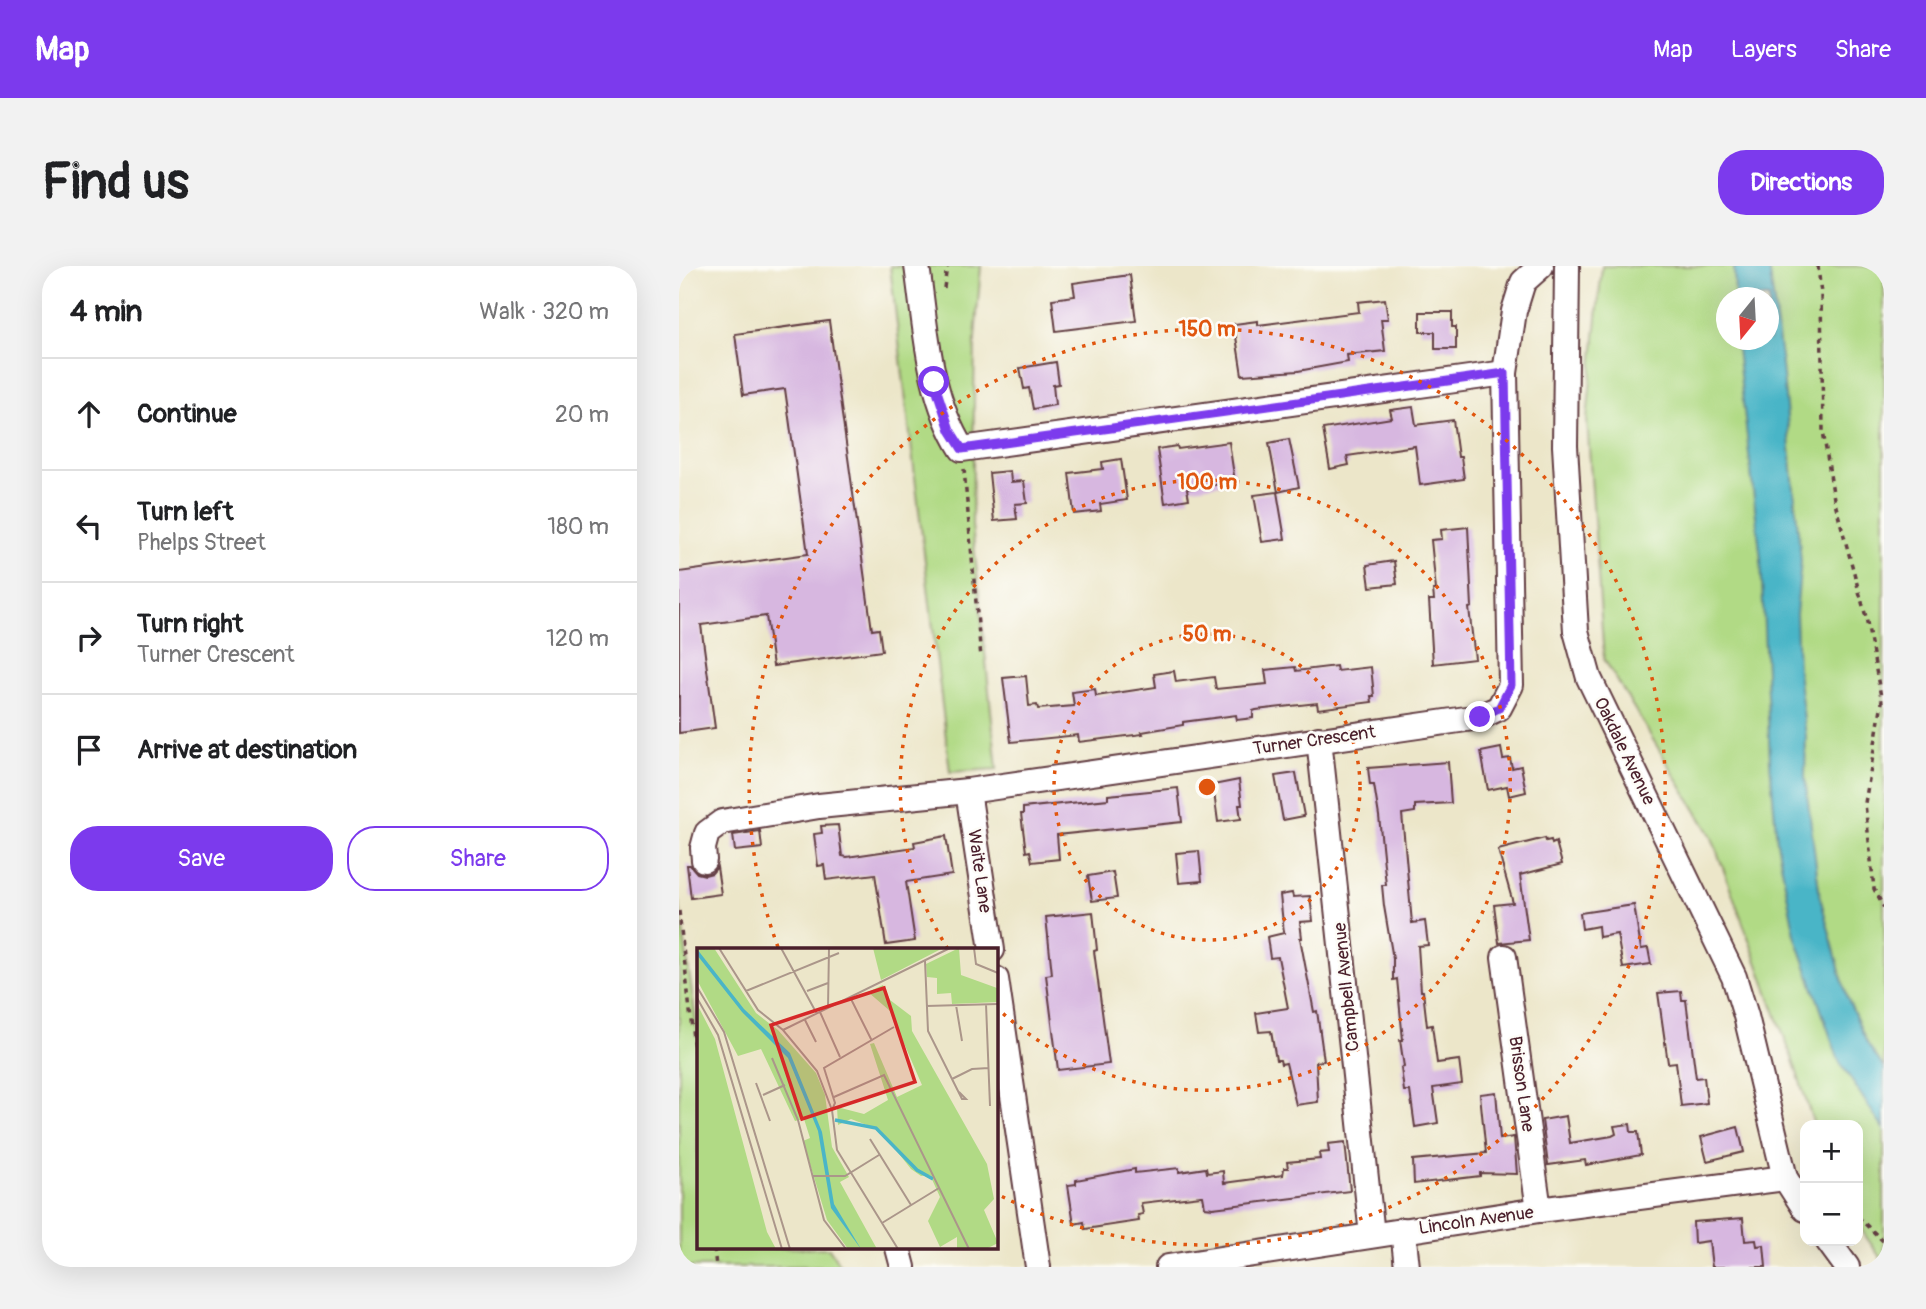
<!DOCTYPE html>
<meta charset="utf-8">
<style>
:root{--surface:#fff;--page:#f2f2f2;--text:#202124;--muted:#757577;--line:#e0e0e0;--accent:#7c3aed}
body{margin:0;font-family:Pangolin,sans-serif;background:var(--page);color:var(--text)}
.controls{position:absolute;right:21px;bottom:21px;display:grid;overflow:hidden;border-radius:14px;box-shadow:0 7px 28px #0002}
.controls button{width:63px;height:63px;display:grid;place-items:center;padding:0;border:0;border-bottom:2px solid var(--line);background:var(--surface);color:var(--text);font:35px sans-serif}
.compass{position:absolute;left:1037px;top:21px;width:63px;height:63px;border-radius:50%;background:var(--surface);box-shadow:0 7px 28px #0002;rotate:198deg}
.stop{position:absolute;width:21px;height:21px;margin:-16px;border:5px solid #7c3aed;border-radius:50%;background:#fff}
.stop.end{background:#7c3aed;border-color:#fff;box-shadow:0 2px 7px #0008}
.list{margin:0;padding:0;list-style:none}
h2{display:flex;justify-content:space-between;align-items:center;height:91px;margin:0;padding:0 28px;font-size:30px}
h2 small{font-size:23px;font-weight:400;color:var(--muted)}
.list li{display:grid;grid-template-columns:46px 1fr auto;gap:21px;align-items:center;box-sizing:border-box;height:112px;padding:0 28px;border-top:2px solid var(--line)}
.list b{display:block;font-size:26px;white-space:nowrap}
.list p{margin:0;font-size:23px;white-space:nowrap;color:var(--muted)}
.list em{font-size:23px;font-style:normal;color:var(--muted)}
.actions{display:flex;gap:14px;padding:21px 28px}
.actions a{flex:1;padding:16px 0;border:2px solid var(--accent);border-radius:28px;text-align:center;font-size:24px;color:var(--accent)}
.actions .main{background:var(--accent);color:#fff}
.icon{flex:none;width:38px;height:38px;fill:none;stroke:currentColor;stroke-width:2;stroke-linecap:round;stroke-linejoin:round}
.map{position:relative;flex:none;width:1205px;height:1001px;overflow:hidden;border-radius:28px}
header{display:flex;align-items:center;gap:42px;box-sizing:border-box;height:98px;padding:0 35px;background:var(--accent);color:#fff}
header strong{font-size:33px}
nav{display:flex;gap:38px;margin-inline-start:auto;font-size:24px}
.intro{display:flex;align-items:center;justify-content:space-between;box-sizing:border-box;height:168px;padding:0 42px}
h1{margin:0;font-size:49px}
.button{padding:18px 32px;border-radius:28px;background:var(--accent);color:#fff;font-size:24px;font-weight:700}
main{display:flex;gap:42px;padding:0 42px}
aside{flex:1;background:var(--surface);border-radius:28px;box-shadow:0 7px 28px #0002}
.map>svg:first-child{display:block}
</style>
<header>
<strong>Map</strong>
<nav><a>Map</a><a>Layers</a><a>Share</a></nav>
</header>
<div class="intro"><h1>Find us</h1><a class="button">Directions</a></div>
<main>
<aside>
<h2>4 min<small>Walk · 320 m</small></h2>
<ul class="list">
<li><svg class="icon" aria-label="ahead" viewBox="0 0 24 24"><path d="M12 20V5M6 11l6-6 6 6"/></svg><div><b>Continue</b></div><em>20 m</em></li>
<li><svg class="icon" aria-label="left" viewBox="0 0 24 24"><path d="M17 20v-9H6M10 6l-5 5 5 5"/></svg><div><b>Turn left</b><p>Phelps Street</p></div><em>180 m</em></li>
<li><svg class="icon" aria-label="right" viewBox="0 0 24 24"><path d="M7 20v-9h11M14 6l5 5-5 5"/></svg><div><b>Turn right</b><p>Turner Crescent</p></div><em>120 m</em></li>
<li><svg class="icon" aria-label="arrive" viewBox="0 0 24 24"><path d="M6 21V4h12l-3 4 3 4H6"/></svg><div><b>Arrive at destination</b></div></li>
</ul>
<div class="actions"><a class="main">Save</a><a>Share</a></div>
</aside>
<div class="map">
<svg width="1205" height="1001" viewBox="0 0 1205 1001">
<rect width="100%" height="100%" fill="#fdfcf7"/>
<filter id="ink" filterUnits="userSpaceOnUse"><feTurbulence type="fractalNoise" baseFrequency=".0143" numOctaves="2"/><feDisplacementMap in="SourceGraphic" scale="14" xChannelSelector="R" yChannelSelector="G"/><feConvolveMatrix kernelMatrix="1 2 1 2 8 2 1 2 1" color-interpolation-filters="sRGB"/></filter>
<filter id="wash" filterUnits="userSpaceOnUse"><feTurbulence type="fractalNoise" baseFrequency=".00686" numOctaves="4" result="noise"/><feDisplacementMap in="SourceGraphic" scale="28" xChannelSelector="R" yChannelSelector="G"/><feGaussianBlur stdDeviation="1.57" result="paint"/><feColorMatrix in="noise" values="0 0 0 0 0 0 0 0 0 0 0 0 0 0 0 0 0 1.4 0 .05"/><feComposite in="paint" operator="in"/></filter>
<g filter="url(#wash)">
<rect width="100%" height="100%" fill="#ece6c9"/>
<g fill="#b1da85" stroke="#7e7c58" stroke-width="2" fill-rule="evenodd">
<polygon points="211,0 302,0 296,72 293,259 318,503 271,506"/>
<path d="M923,0h282v997l-26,-38v-100h-44l-18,-56 -85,-234 -107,-176 -17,-239zM1048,32h42v42h-42z"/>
<polygon points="0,635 19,769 19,982 150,982 162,1001 0,1001"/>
</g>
<polygon fill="#4ab5c7" stroke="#4a6a79" stroke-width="2" points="1055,0 1090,0 1103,99 1122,295 1117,348 1119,405 1127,470 1126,511 1141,631 1168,731 1188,777 1205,802 1205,864 1160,795 1116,669 1098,576 1091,496 1082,294 1057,74 1090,74 1090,32 1056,31"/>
<g id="blocks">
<g fill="#d7b7e0">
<polygon points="451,9 457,55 377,65 373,33 396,30 394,17"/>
<polygon points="706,33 709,53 702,53 706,85 668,89 669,96 619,105 563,109 555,58 579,55 579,59 680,46 679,36"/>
<polygon points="741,46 773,46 773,61 777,61 777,83 756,83 756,66 741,66"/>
<polygon points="150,55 193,364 200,363 203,385 94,400 87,350 22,359 36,462 0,467 0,306 129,288 106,123 64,129 56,68"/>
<polygon points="377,96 380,118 374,119 376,139 354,143 350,122 345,123 341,102"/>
<polygon points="734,141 737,159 774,154 779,191 782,191 785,213 741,219 736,180 668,190 670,199 651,203 644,163 713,152 711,144"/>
<polygon points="610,173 620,221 599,226 590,177"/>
<polygon points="550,176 556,216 508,223 510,233 486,237 478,183 498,180 499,183"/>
<polygon points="442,193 448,234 421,238 422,245 395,248 390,207 424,203 423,196"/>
<polygon points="331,205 332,216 345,215 348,237 336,238 338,253 315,255 310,207"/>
<polygon points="598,226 606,273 583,276 575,229"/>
<polygon points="789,261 793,341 790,342 796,393 754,398 750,334 755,334 754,324 757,324 752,274 763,273 762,264"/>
<polygon points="715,295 718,318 691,321 688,299"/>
<polygon points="657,400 658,405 692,401 695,430 692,430 693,436 639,443 638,437 577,444 574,445 574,452 558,454 557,449 504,456 504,459 463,466 464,468 400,476 399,469 332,476 324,412 347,410 350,440 358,439 359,443 395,440 393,426 416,423 417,430 477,421 475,408 495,405 497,416 535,411 537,423 588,418 586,404 616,401 617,405"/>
<polygon points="822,482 824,493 831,492 833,502 842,500 847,526 830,530 828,520 809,524 802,486"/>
<polygon points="769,496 772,537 736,539 736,546 723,548 733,657 746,655 749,679 739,680 742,725 744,725 748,760 753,759 758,797 780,794 783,818 754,822 759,857 736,861 731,825 725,825 722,802 725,801 721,774 724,774 718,713 714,714 714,693 705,640 703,619 707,619 700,550 695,519 691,519 689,502"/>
<polygon points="617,507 625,550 604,554 596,510"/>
<polygon points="560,514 563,539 560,539 562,553 539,556 534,519"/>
<polygon points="499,522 503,556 378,569 380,593 353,596 351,585 347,586 342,548 344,548 344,542 429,533 429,529 451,527"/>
<polygon points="159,559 163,590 168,591 236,581 235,576 267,570 273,609 227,616 236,675 207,679 196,608 147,614 145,599 139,600 135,568 143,567 142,560"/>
<polygon points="81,565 83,582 56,585 54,569"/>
<polygon points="866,572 867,575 872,574 873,578 877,576 883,598 841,609 850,674 820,677 815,639 834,637 819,584"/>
<polygon points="520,585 523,615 500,617 497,587"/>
<polygon points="8,599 11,599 18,607 26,609 33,607 38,601 42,628 12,632"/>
<polygon points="434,606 438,632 413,635 409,610"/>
<polygon points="613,627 614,631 631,630 634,655 621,656 623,672 621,672 635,746 638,745 645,795 637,796 639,836 617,839 607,797 602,798 601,794 597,794 592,765 580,766 577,747 609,742 599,691 591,692 588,671 605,667 601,629"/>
<polygon points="955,639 962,683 969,682 972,698 944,702 938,668 920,671 919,660 903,663 901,647"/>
<polygon points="414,646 418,684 415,685 430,798 379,804 367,709 373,708 367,651"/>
<polygon points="1002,725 1003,734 1007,734 1017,812 1025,811 1028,837 1002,840 997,796 989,797 979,727"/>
<polygon points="817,826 821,873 835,871 838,908 801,907 801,910 735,918 734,894 807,887 801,828"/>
<polygon points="887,850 891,877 933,870 937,868 935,860 951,858 952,866 959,866 962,889 907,899 906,894 869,899 863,854"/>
<polygon points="1059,861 1065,886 1028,895 1022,871"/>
<polygon points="666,876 671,925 534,942 526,941 524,930 522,930 462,937 464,948 459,949 460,955 406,963 405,956 395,958 389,919 397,918 397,914 456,903 456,907 500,902 500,906 527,902 528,907 544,905 545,917 604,909 605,902 609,902 608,896 641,893 640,887 650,886 649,878"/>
<polygon points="1064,952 1066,975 1077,974 1078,980 1085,979 1087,1001 1033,1001 1030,975 1015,977 1014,956"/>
</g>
</g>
</g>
<g filter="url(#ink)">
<use href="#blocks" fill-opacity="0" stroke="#623d43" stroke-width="2"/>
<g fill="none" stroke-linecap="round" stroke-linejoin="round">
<g stroke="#623d43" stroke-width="28">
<g id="minor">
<path d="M238,0c9,62 11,129 45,183l543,-76"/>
<polyline points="888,0 886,180 897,365 910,412 1055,711 1067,750 1106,912 1126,943"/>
<polyline points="640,473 693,969"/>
<polyline points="289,525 313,684"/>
<polyline points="25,594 24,582 28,567 43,556 140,540 289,525 801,451 820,442 832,419 826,107 835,45 844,16 862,0"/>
<polyline points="825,691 860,944"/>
<polyline points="317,713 359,1001"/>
<polyline points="724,964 728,1001"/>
<polyline points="1149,975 1168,1001"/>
<polyline points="219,982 224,1001"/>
<polyline points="489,1001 860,944 1106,912"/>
</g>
</g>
<g stroke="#623d43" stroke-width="3.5" stroke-dasharray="5 5" stroke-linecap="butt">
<polyline points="1139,0 1142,28 1144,165 1155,233 1187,351 1203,436 1186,537 1195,623 1205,642"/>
<polyline points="265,22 268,0"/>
<polyline points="285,203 302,392"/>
<polyline points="0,645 19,818"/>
<polyline points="1179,951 1205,976"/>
<polyline points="35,982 37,1001"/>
</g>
<use href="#minor" stroke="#fff" stroke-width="24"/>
</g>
</g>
<g fill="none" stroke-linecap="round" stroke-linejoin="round" filter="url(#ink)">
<polyline stroke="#7c3aed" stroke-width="9" points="255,116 271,164 283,183 826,107 832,419 820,442 801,451"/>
</g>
<g fill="none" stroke="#e0560e" stroke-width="3.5" stroke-dasharray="3.5 7">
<circle cx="528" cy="521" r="153"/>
<path d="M269 683A305 305 0 1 1 318 742"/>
<path d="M99 681A458 458 0 1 1 320 929"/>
</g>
<g text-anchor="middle" stroke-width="5" stroke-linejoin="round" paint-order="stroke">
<g font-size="18" fill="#4a1f2b" stroke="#fdfcf7">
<text transform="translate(635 474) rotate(-8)" y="6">Turner Crescent</text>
<text transform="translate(946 485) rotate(64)" y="6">Oakdale Avenue</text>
<text transform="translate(301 605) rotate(82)" y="6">Waite Lane</text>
<text transform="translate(667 721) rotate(-96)" y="6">Campbell Avenue</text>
<text transform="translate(843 818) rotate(82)" y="6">Brisson Lane</text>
<text transform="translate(797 954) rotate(-8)" y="6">Lincoln Avenue</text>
</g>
</g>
<g transform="translate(18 682)">
<rect width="301" height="301" fill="#ece6c9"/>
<path d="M0,0h17l42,65 22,17 38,43 9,22 7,52 17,30 -9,5 37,67h-29l-21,-29 -24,-79 7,-3 -6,-19 -9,2 -34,-72 -23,7 -41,-76zM176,0h70l-62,32zM262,0l2,27 36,13 1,14 -46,2 -1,-11 -14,1v-16l-10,-1 -1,-13zM186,37l7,15 21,16 1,15 75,133 7,35 -10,11 14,33 -12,6h-29v-12l-17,10 -12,-26 12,-24 -10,-22 -9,1 -10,-7 -31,-39 -29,-11 -13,6 -1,-18 27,7 24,-14 -18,-56 4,-1 23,54 25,-12 -32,-74 -22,-19zM0,56l18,35 52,193 9,17h-79z" fill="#b1da85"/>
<path d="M0,1l47,60 46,44 32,79 12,72 27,45 -30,-41 -13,-77 -30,-73 -46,-46 -45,-57z" fill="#4ab5c7"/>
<path fill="none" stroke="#4ab5c7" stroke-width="3.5" d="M138,172l41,8 41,42 16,9"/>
<path fill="none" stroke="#ab968a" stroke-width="2" d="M22,0l39,62 25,20 34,41 15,39M84,0l36,66M277,0l2,16 22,9M228,13l3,70 34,68h4l-7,-7M0,39l27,45 66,217M49,43l93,-38M110,43l21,-8M153,49l22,44M0,50l21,37 64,214M289,56l4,102M259,57l6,36M229,58l72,-2M131,60l1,-60M123,64l20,45M108,72l11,22M197,79l-70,41 11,35 -3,7 5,40 61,99M86,82l167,-82M75,110l26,62 26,100 22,29M255,131l20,-10 17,-1M59,135l14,38M66,147l22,-10M137,149l50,-22 85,174M173,191l41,66M116,228h32l34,-21M185,275l57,-35"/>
<path fill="#d62828" fill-opacity="0.15" stroke="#d62828" stroke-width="3.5" d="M187,40l31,94 -113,37 -31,-94z"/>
<rect width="301" height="301" fill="none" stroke="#4a1f2b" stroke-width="3.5"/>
</g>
<circle cx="528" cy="521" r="10" fill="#e0560e" stroke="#fdfcf7" stroke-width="3.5"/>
<g font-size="21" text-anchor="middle" font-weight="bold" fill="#e0560e" stroke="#fdfcf7" stroke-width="5" stroke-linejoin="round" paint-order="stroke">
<text x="528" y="70">150 m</text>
<text x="528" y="223">100 m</text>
<text x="528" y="375">50 m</text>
</g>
</svg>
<div class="controls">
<button>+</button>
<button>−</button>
</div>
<svg class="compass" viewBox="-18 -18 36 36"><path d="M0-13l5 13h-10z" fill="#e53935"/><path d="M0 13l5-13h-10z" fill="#757577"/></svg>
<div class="stop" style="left:255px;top:116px"></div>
<div class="stop end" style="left:801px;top:451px"></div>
</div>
</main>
